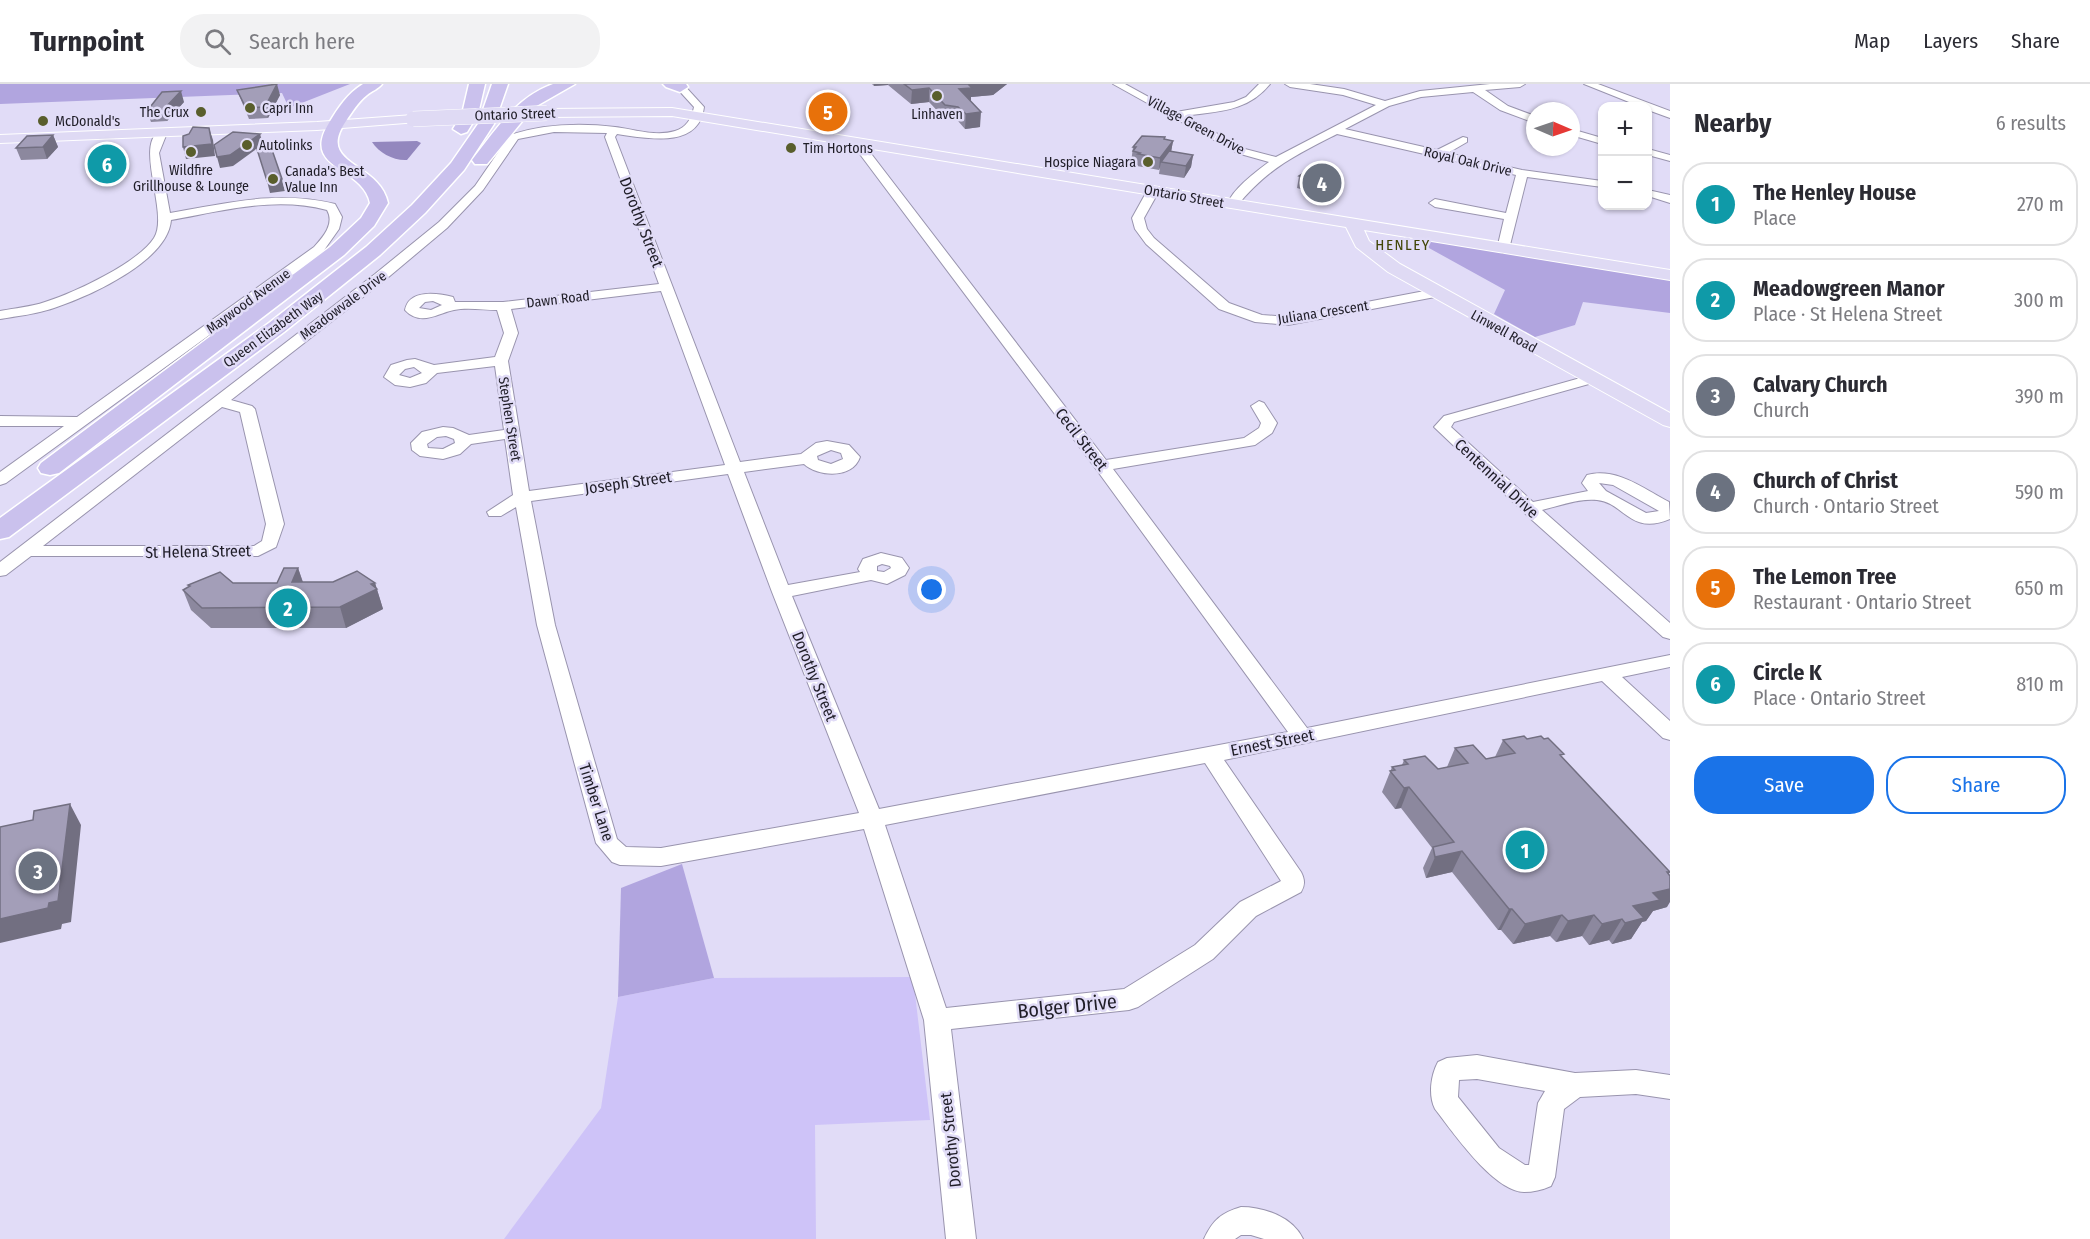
<!DOCTYPE html>
<meta charset="utf-8">
<style>
:root{--surface:#fff;--page:#f2f2f3;--text:#2b2b33;--muted:#7c7c81;--line:#e1e1e2;--accent:#1a73e8}
body{margin:0;font-family:"Fira Sans Condensed",sans-serif;background:var(--page);color:var(--text)}
.controls{position:absolute;right:18px;top:18px;display:grid;overflow:hidden;border-radius:12px;box-shadow:0 2px 4px #0004}
.controls button{width:54px;height:54px;display:grid;place-items:center;padding:0;border:0;border-bottom:2px solid var(--line);background:var(--surface);color:var(--text);font:30px sans-serif}
.compass{position:absolute;left:1526px;top:18px;width:54px;height:54px;border-radius:50%;background:var(--surface);box-shadow:0 2px 4px #0004;rotate:92deg}
.you{position:absolute;left:932px;top:506px;width:21px;height:21px;margin:-15px;border:4px solid #fff;border-radius:50%;background:#1a73e8;box-shadow:0 0 0 9px #1a73e833}
.badge{display:grid;place-items:center;width:39px;height:39px;border-radius:50%;background:var(--accent);color:#fff;font-size:20px;font-weight:700}
.pin{position:absolute;translate:-50% -50%;border:3px solid #fff;box-shadow:0 2px 6px #0006}
.list{margin:0;padding:0;list-style:none}
h2{display:flex;justify-content:space-between;align-items:center;height:78px;margin:0;padding:0 24px;font-size:26px}
h2 small{font-size:20px;font-weight:400;color:var(--muted)}
.list li{display:grid;grid-template-columns:39px 1fr auto;gap:18px;align-items:center;box-sizing:border-box;height:84px;margin:0 12px 12px;padding:0 12px;border:2px solid var(--line);border-radius:24px}
.list b{display:block;font-size:22px;white-space:nowrap}
.list p{margin:0;font-size:20px;white-space:nowrap;color:var(--muted)}
.list em{font-size:20px;font-style:normal;color:var(--muted)}
.actions{display:flex;gap:12px;padding:18px 24px}
.actions a{flex:1;padding:14px 0;border:2px solid var(--accent);border-radius:24px;text-align:center;font-size:21px;color:var(--accent)}
.actions .main{background:var(--accent);color:#fff}
.icon{flex:none;width:33px;height:33px;fill:none;stroke:currentColor;stroke-width:2;stroke-linecap:round;stroke-linejoin:round}
.map{position:relative;flex:none;width:1670px;height:1155px;overflow:hidden}
header{display:flex;align-items:center;gap:36px;box-sizing:border-box;height:84px;padding:0 30px;background:var(--surface);border-bottom:2px solid var(--line)}
header strong{font-size:28px}
nav{display:flex;gap:33px;margin-inline-start:auto;font-size:21px}
.search{width:420px;height:54px;background:var(--page);display:flex;align-items:center;gap:15px;box-sizing:border-box;padding:0 21px;border-radius:24px;color:var(--muted);font-size:22px}
main{display:flex}
aside{flex:1;background:var(--surface)}
.map>svg:first-child{display:block}
</style>
<header>
<strong>Turnpoint</strong>
<div class="search"><svg class="icon" aria-label="search" viewBox="0 0 24 24"><circle cx="10" cy="10" r="6"/><path d="M15 15l6 6"/></svg>Search here</div>
<nav><a>Map</a><a>Layers</a><a>Share</a></nav>
</header>
<main>
<div class="map">
<svg width="1670" height="1155" viewBox="0 0 1670 1155">
<rect width="100%" height="100%" fill="#e1dcf7"/>
<polygon fill="#cec3f8" points="913,893 930,1036 815,1041 816,1155 504,1155 601,1024 618,913 714,894"/>
<g fill="#b1a5df">
<polygon points="0,0 350,0 289,24 282,9 0,20"/>
<polygon points="1409,153 1670,191 1670,229 1583,218 1575,241 1535,253 1494,230 1505,206"/>
<polygon points="682,780 714,894 618,913 621,804"/>
</g>
<path fill="#9387be" d="M417,57l4,2 -14,17c-13,1 -28,-7 -35,-18z"/>
<g fill="none" stroke-linecap="round" stroke-linejoin="round">
<g stroke="#9994ae" stroke-width="2">
<g id="minor">
<path d="M673,0h10l21,23c-5,43 -58,31 -87,27l-2,3 125,325 61,-8 15,-11 11,-2 22,4 11,12c-7,22 -42,20 -56,7l-60,8 44,113 72,-13 -2,-3 5,-10 18,-6 21,5 7,10 -4,7 -18,9 -16,-4 -79,16 87,213 409,-77 -192,-263 -237,-316 1,-10 5,-3 5,3 -1,8 237,309 138,-22 15,-10 2,-5 -10,-17 8,-5 5,2 13,20 -5,10 -17,12 -142,24 194,259 363,-73v12l-48,10 48,44v19l-7,-2 -61,-57 -378,79 77,112c4,8 4,13 0,20l-45,24 -43,43 -75,48 -9,3 -178,19 25,210h-30l-22,-219 -60,-191 -203,37 -41,-1 -8,-3 -16,-19 -59,-218 -21,-118 -15,9h-12l-2,-4 26,-17 -8,-56 -34,5 -11,10 -17,5 -23,-3 -8,-6 -1,-7 11,-11 21,-5 10,1 16,7 35,-5 -9,-64 -58,7 -11,10 -16,4 -15,-2 -11,-8 7,-12 16,-5 8,-1 19,6 61,-8 9,-24 -7,-23c-13,0 -30,-3 -43,0 -16,3 -33,17 -49,0 4,-21 32,-17 48,-13l2,5h48l156,-18 -54,-147 2,-4 -53,-1 -36,7 -35,51 -36,38 -62,52 -154,120 21,6 3,3 29,115 -8,23 -18,9h-227l-25,19 -6,1v-14l375,-288 64,-52 36,-36 35,-51c34,-11 70,-12 105,-8 18,2 41,10 60,4 11,-3 17,-13 19,-24zM661,207l64,174 -196,26 -21,-130 10,-28 -7,-24zM433,217l9,4 -11,5 -12,-2 6,-6zM414,283l8,6 -12,5 -11,-3 6,-6zM222,323l18,5 26,112 -4,17 -8,5h-211zM446,352l8,3 1,4 -12,6 -15,-1 -1,-4 10,-7zM831,366l10,3 2,6 -12,5 -13,-4 -1,-4zM728,390l44,118 87,221 -198,35 -35,-1 -9,-8 -62,-214 -24,-124zM882,480l8,2 1,2 -7,4 -7,-1v-5zM1205,679l76,118 -41,21 -45,43 -71,44 -178,19 -61,-183z"/>
<path d="M1113,0h12l51,28 58,-10 12,-5 13,-13h11c-23,28 -51,27 -85,32l60,33 31,8 100,-52 -33,-10 -53,-8 -5,-3h25l34,5 41,12 35,-10 70,-7h35l-5,3 -35,3 23,16 27,10v7l-35,-13 -27,-18 -52,5 -32,9 -44,23 92,21 26,-13 4,1v4l-19,11 74,17 80,11v6l-75,-10 -18,72 -6,4 -6,-4 7,-30 -69,-12 -6,-4 6,-4 71,14 10,-38 -179,-41c-43,22 -69,34 -101,73h-8c-2,-13 30,-37 41,-45l-32,-9z"/>
<polygon points="1584,0 1598,0 1670,27 1670,34 1648,26 1648,22 1639,22"/>
<polygon points="1571,45 1602,54 1602,60 1571,51"/>
<path d="M162,46l5,3 -8,20 11,60c58,-10 107,-23 165,-9l7,13 -3,12 -17,24 -316,230 -6,2v-13l64,-46h-64v-10l77,1 237,-170c9,-10 21,-23 13,-37 -53,-14 -104,1 -156,10 -3,41 -81,76 -117,88 -17,6 -36,8 -54,11v-8c15,-3 31,-4 45,-9 29,-9 93,-39 109,-64 16,-24 -22,-97 8,-108z"/>
<polygon points="1648,65 1670,71 1670,77 1648,71"/>
<polygon points="1153,104 1159,107 1144,134 1147,145 1154,154 1229,219 1262,231 1288,233 1435,205 1442,209 1435,213 1288,241 1255,238 1219,225 1146,160 1135,145 1132,134 1147,107"/>
<polygon points="1648,106 1670,111 1670,119 1648,112"/>
<path d="M1591,291l5,1 2,3 -2,3 -142,40 -3,5 82,75 55,-11 -6,-8 5,-8c30,-8 57,14 82,27l1,17c-40,17 -45,-16 -73,-19 -17,-2 -39,6 -55,10l128,113v16l-7,-2 -131,-117 -98,-93 10,-11zM1599,399l14,2 46,26 -13,2 -40,-22z"/>
<path d="M1477,971l98,18 61,-3 34,5v24l-34,-5 -56,3 -16,12 -9,68 -4,9c-9,4 -18,6 -27,6 -31,-1 -72,-61 -89,-83 -7,-14 -4,-34 3,-47l9,-4zM1477,995l68,12 -7,12 -9,62h-4l-26,-17 -41,-51 1,-17z"/>
<path d="M1241,1123c23,0 52,10 62,32h-39l-13,-4h-10l-6,4h-31c9,-19 17,-26 37,-32z"/>
</g>
</g>
<g stroke="#fff" stroke-width="2">
<g id="major">
<polygon points="672,24 1670,186 1670,196 1364,146 1369,157 1400,180 1670,329 1670,343 1663,341 1388,188 1356,163 1346,143 672,32 547,33 540,29 547,25"/>
<polygon points="413,31 418,32 420,35 418,38 317,46 0,59 0,51 317,38"/>
</g>
</g>
<g stroke="#fff" stroke-width="3">
<g id="highway">
<path d="M363,0h19c-4,5 -10,7 -15,11 -9,7 -15,17 -21,26 -31,45 33,40 42,82l-14,23 -30,29 -285,218 -9,2 -9,-2 -3,-5 3,-5 289,-216 31,-29 9,-15c-7,-37 -70,-33 -41,-80 9,-15 19,-30 34,-39z"/>
<polygon points="469,0 485,0 478,30 467,48 461,50 453,45 462,30"/>
<polygon points="492,0 508,0 494,40 464,86 425,129 380,171 284,248 9,453 0,455 0,434 269,239 366,163 412,121 451,79 478,40"/>
<path d="M553,0h22l-42,24 -46,56h-12l-3,-4 3,-4c22,-28 42,-59 78,-72z"/>
<polygon points="663,0 686,0 688,3 680,8 666,3"/>
</g>
</g>
<use href="#minor" fill="#fff" fill-rule="evenodd"/>
<use href="#major" fill="#dfdaf4" fill-rule="evenodd"/>
<use href="#highway" fill="#cac1ed" fill-rule="evenodd"/>
<g stroke="#fff" stroke-width="16" stroke-linecap="butt">
<polyline id="major-bridge" points="413,35 547,29"/>
</g>
<use href="#major-bridge" stroke="#dfdaf4" stroke-width="15"/>
</g>
<g fill="#8c889e">
<polygon points="872,0 1007,0 993,11 971,13 971,18 980,43 965,45 958,37 945,35 929,18 911,20 888,1 874,2"/>
<polygon points="237,6 280,11 268,34 249,35 241,16"/>
<polygon points="184,18 167,37 151,38 147,27"/>
<polygon points="53,51 58,63 47,75 21,76 16,64"/>
<polygon points="1165,53 1165,56 1173,57 1171,68 1193,71 1191,83 1184,94 1159,90 1160,83 1159,86 1137,82 1137,80 1131,79 1133,63"/>
<polygon points="1336,84 1333,96 1314,109 1297,104 1299,92"/>
<polygon points="298,484 303,498 375,499 383,525 346,544 211,544 191,526 183,506 189,503 188,501 277,499"/>
<polygon points="1527,655 1562,674 1669,790 1667,823 1653,827 1646,837 1642,838 1631,855 1612,860 1609,856 1589,861 1582,852 1556,858 1550,852 1513,860 1501,846 1498,846 1452,788 1426,794 1423,784 1432,764 1401,724 1395,725 1382,708 1392,683 1402,681 1404,676 1438,685 1447,683 1455,664 1486,675 1495,673 1503,656"/>
</g>
<g fill="#726f81">
<polygon points="277,0 280,11 268,34 265,23"/>
<polygon points="874,0 888,0 888,1 874,2"/>
<polygon points="968,0 1007,0 993,11 971,13 971,18 959,5"/>
<polygon points="929,4 929,18 911,20 912,6"/>
<polygon points="181,7 184,18 167,37 163,26"/>
<polygon points="981,28 980,43 965,45 966,30"/>
<polygon points="209,44 213,56 215,72 186,75 183,63"/>
<polygon points="260,50 263,60 233,82 220,84 217,73"/>
<polygon points="53,51 58,63 47,75 43,63"/>
<polygon points="1173,57 1171,68 1161,78 1160,83 1159,86 1160,74"/>
<polygon points="1193,71 1191,83 1184,94 1186,82"/>
<polygon points="1336,84 1333,96 1314,109 1317,97"/>
<polygon points="282,95 285,107 270,109 267,97"/>
<polygon points="298,484 305,505 292,498"/>
<polygon points="375,499 383,525 346,544 340,523"/>
<polygon points="1409,703 1401,724 1395,725 1404,704"/>
<polygon points="70,720 81,741 71,838 62,840 61,845 0,859 0,835"/>
<polygon points="1462,767 1452,788 1426,794 1435,773"/>
<polygon points="1667,788 1670,788 1657,808 1670,805 1670,818 1667,823 1653,827 1646,837 1642,838 1631,855 1612,860 1625,839 1633,822"/>
<polygon points="1509,825 1512,825 1501,846 1498,846"/>
<polygon points="1562,831 1550,852 1513,860 1525,840"/>
<polygon points="1594,831 1582,852 1556,858 1568,837"/>
<polygon points="1622,835 1609,856 1589,861 1602,840"/>
</g>
<g fill="#a39eb8" stroke="#726f81" stroke-width="1.5">
<polygon points="277,0 265,23 246,24 237,6"/>
<polygon points="904,0 968,0 972,4 959,5 981,28 966,30 958,23 945,21 929,4 912,6"/>
<polygon points="181,7 163,26 147,27 162,8"/>
<polygon points="193,43 209,44 212,60 183,63 183,52 189,50"/>
<polygon points="233,48 260,50 230,71 217,73 214,61"/>
<polygon points="53,51 43,63 16,64 27,52"/>
<polygon points="1142,52 1165,53 1164,55 1173,57 1160,74 1138,70 1140,69 1133,67 1136,63 1133,63"/>
<polygon points="270,60 282,95 267,97 256,62"/>
<polygon points="1169,67 1193,71 1186,82 1161,78"/>
<polygon points="1318,79 1336,84 1317,97 1299,92"/>
<polygon points="284,484 298,484 292,498 333,498 357,487 375,499 371,500 377,505 340,523 202,524 183,506 190,502 188,501 220,488 233,499 277,499"/>
<polygon points="1524,652 1527,655 1541,652 1544,655 1548,654 1564,670 1560,671 1670,788 1667,788 1670,792 1670,805 1653,809 1660,816 1633,822 1644,834 1625,839 1622,835 1602,840 1594,831 1568,837 1562,831 1525,840 1512,825 1509,825 1462,767 1435,773 1433,763 1454,758 1409,703 1404,704 1390,687 1395,686 1392,683 1408,680 1404,676 1425,672 1438,685 1468,679 1455,664 1473,661 1486,675 1515,669 1503,656"/>
<polygon points="70,720 58,817 49,819 48,824 0,835 0,743 33,736 34,727"/>
</g>
<g fill="#595e2c" stroke="#e1dcf7" stroke-width="2">
<circle cx="937" cy="12" r="6"/>
<circle cx="250" cy="24" r="6"/>
<circle cx="201" cy="28" r="6"/>
<circle cx="43" cy="37" r="6"/>
<circle cx="247" cy="61" r="6"/>
<circle cx="791" cy="64" r="6"/>
<circle cx="191" cy="68" r="6"/>
<circle cx="1148" cy="78" r="6"/>
<circle cx="273" cy="95" r="6"/>
</g>
<g text-anchor="middle" stroke-width="5" stroke-linejoin="round" paint-order="stroke">
<g font-size="14" fill="#1f1d27" stroke="#e1dcf7" text-anchor="start">
<text x="262" y="29">Capri Inn</text>
<text x="189" y="33" text-anchor="end">The Crux</text>
<text x="937" y="35" text-anchor="middle">Linhaven</text>
<text x="55" y="42">McDonald's</text>
<text x="259" y="66">Autolinks</text>
<text x="803" y="69">Tim Hortons</text>
<text x="1136" y="83" text-anchor="end">Hospice Niagara</text>
<text x="191" y="91" text-anchor="middle">Wildfire<tspan x="191" dy="16">Grillhouse &amp; Lounge</tspan></text>
<text x="285" y="92">Canada's Best<tspan x="285" dy="16">Value Inn</tspan></text>
</g>
<g font-size="14" fill="#1f1d27" stroke="#e1dcf7">
<text transform="translate(515 30) rotate(-2)" y="5">Ontario Street</text>
<text transform="translate(1196 41) rotate(28)" y="5">Village Green Drive</text>
<text transform="translate(1468 77) rotate(13)" y="5">Royal Oak Drive</text>
<text transform="translate(1184 112) rotate(10)" y="5">Ontario Street</text>
<text transform="translate(558 215) rotate(-7)" y="5">Dawn Road</text>
<text transform="translate(248 217) rotate(-36)" y="5">Maywood Avenue</text>
<text transform="translate(343 221) rotate(-37)" y="5">Meadowvale Drive</text>
<text transform="translate(1323 228) rotate(-9)" y="5">Juliana Crescent</text>
<text transform="translate(273 245) rotate(-36)" y="5">Queen Elizabeth Way</text>
<text transform="translate(1504 247) rotate(29)" y="5">Linwell Road</text>
<text transform="translate(510 335) rotate(81)" y="5">Stephen Street</text>
</g>
<g font-size="15" letter-spacing="1.5" fill="#414506" stroke="#e1dcf7">
<text x="1403" y="166">HENLEY</text>
</g>
<g font-size="16" fill="#1f1d27" stroke="#e1dcf7">
<text transform="translate(642 138) rotate(69)" y="6">Dorothy Street</text>
<text transform="translate(1082 355) rotate(52)" y="6">Cecil Street</text>
<text transform="translate(1497 394) rotate(43)" y="6">Centennial Drive</text>
<text transform="translate(628 398) rotate(-8)" y="6">Joseph Street</text>
<text transform="translate(198 467) rotate(-1)" y="6">St Helena Street</text>
<text transform="translate(815 592) rotate(68)" y="6">Dorothy Street</text>
<text transform="translate(1272 658) rotate(-11)" y="6">Ernest Street</text>
<text transform="translate(597 718) rotate(72)" y="6">Timber Lane</text>
<text transform="translate(950 1056) rotate(-96)" y="6">Dorothy Street</text>
</g>
<g font-size="20" fill="#1f1d27" stroke="#e1dcf7">
<text transform="translate(1067 922) rotate(-6)" y="7">Bolger Drive</text>
</g>
</g>
</svg>
<div class="controls">
<button>+</button>
<button>−</button>
</div>
<svg class="compass" viewBox="-18 -18 36 36"><path d="M0-13l5 13h-10z" fill="#e53935"/><path d="M0 13l5-13h-10z" fill="#7c7c81"/></svg>
<div class="you"></div>
<div class="pin badge" style="left:1525px;top:766px;background:#0f9aa8">1</div>
<div class="pin badge" style="left:288px;top:524px;background:#0f9aa8">2</div>
<div class="pin badge" style="left:38px;top:787px;background:#6b7280">3</div>
<div class="pin badge" style="left:1322px;top:99px;background:#6b7280">4</div>
<div class="pin badge" style="left:828px;top:28px;background:#e8710a">5</div>
<div class="pin badge" style="left:107px;top:80px;background:#0f9aa8">6</div>
</div>
<aside>
<h2>Nearby<small>6 results</small></h2>
<ul class="list">
<li><span class="badge" style="background:#0f9aa8">1</span><div><b>The Henley House</b><p>Place</p></div><em>270 m</em></li>
<li><span class="badge" style="background:#0f9aa8">2</span><div><b>Meadowgreen Manor</b><p>Place · St Helena Street</p></div><em>300 m</em></li>
<li><span class="badge" style="background:#6b7280">3</span><div><b>Calvary Church</b><p>Church</p></div><em>390 m</em></li>
<li><span class="badge" style="background:#6b7280">4</span><div><b>Church of Christ</b><p>Church · Ontario Street</p></div><em>590 m</em></li>
<li><span class="badge" style="background:#e8710a">5</span><div><b>The Lemon Tree</b><p>Restaurant · Ontario Street</p></div><em>650 m</em></li>
<li><span class="badge" style="background:#0f9aa8">6</span><div><b>Circle K</b><p>Place · Ontario Street</p></div><em>810 m</em></li>
</ul>
<div class="actions"><a class="main">Save</a><a>Share</a></div>
</aside>
</main>
